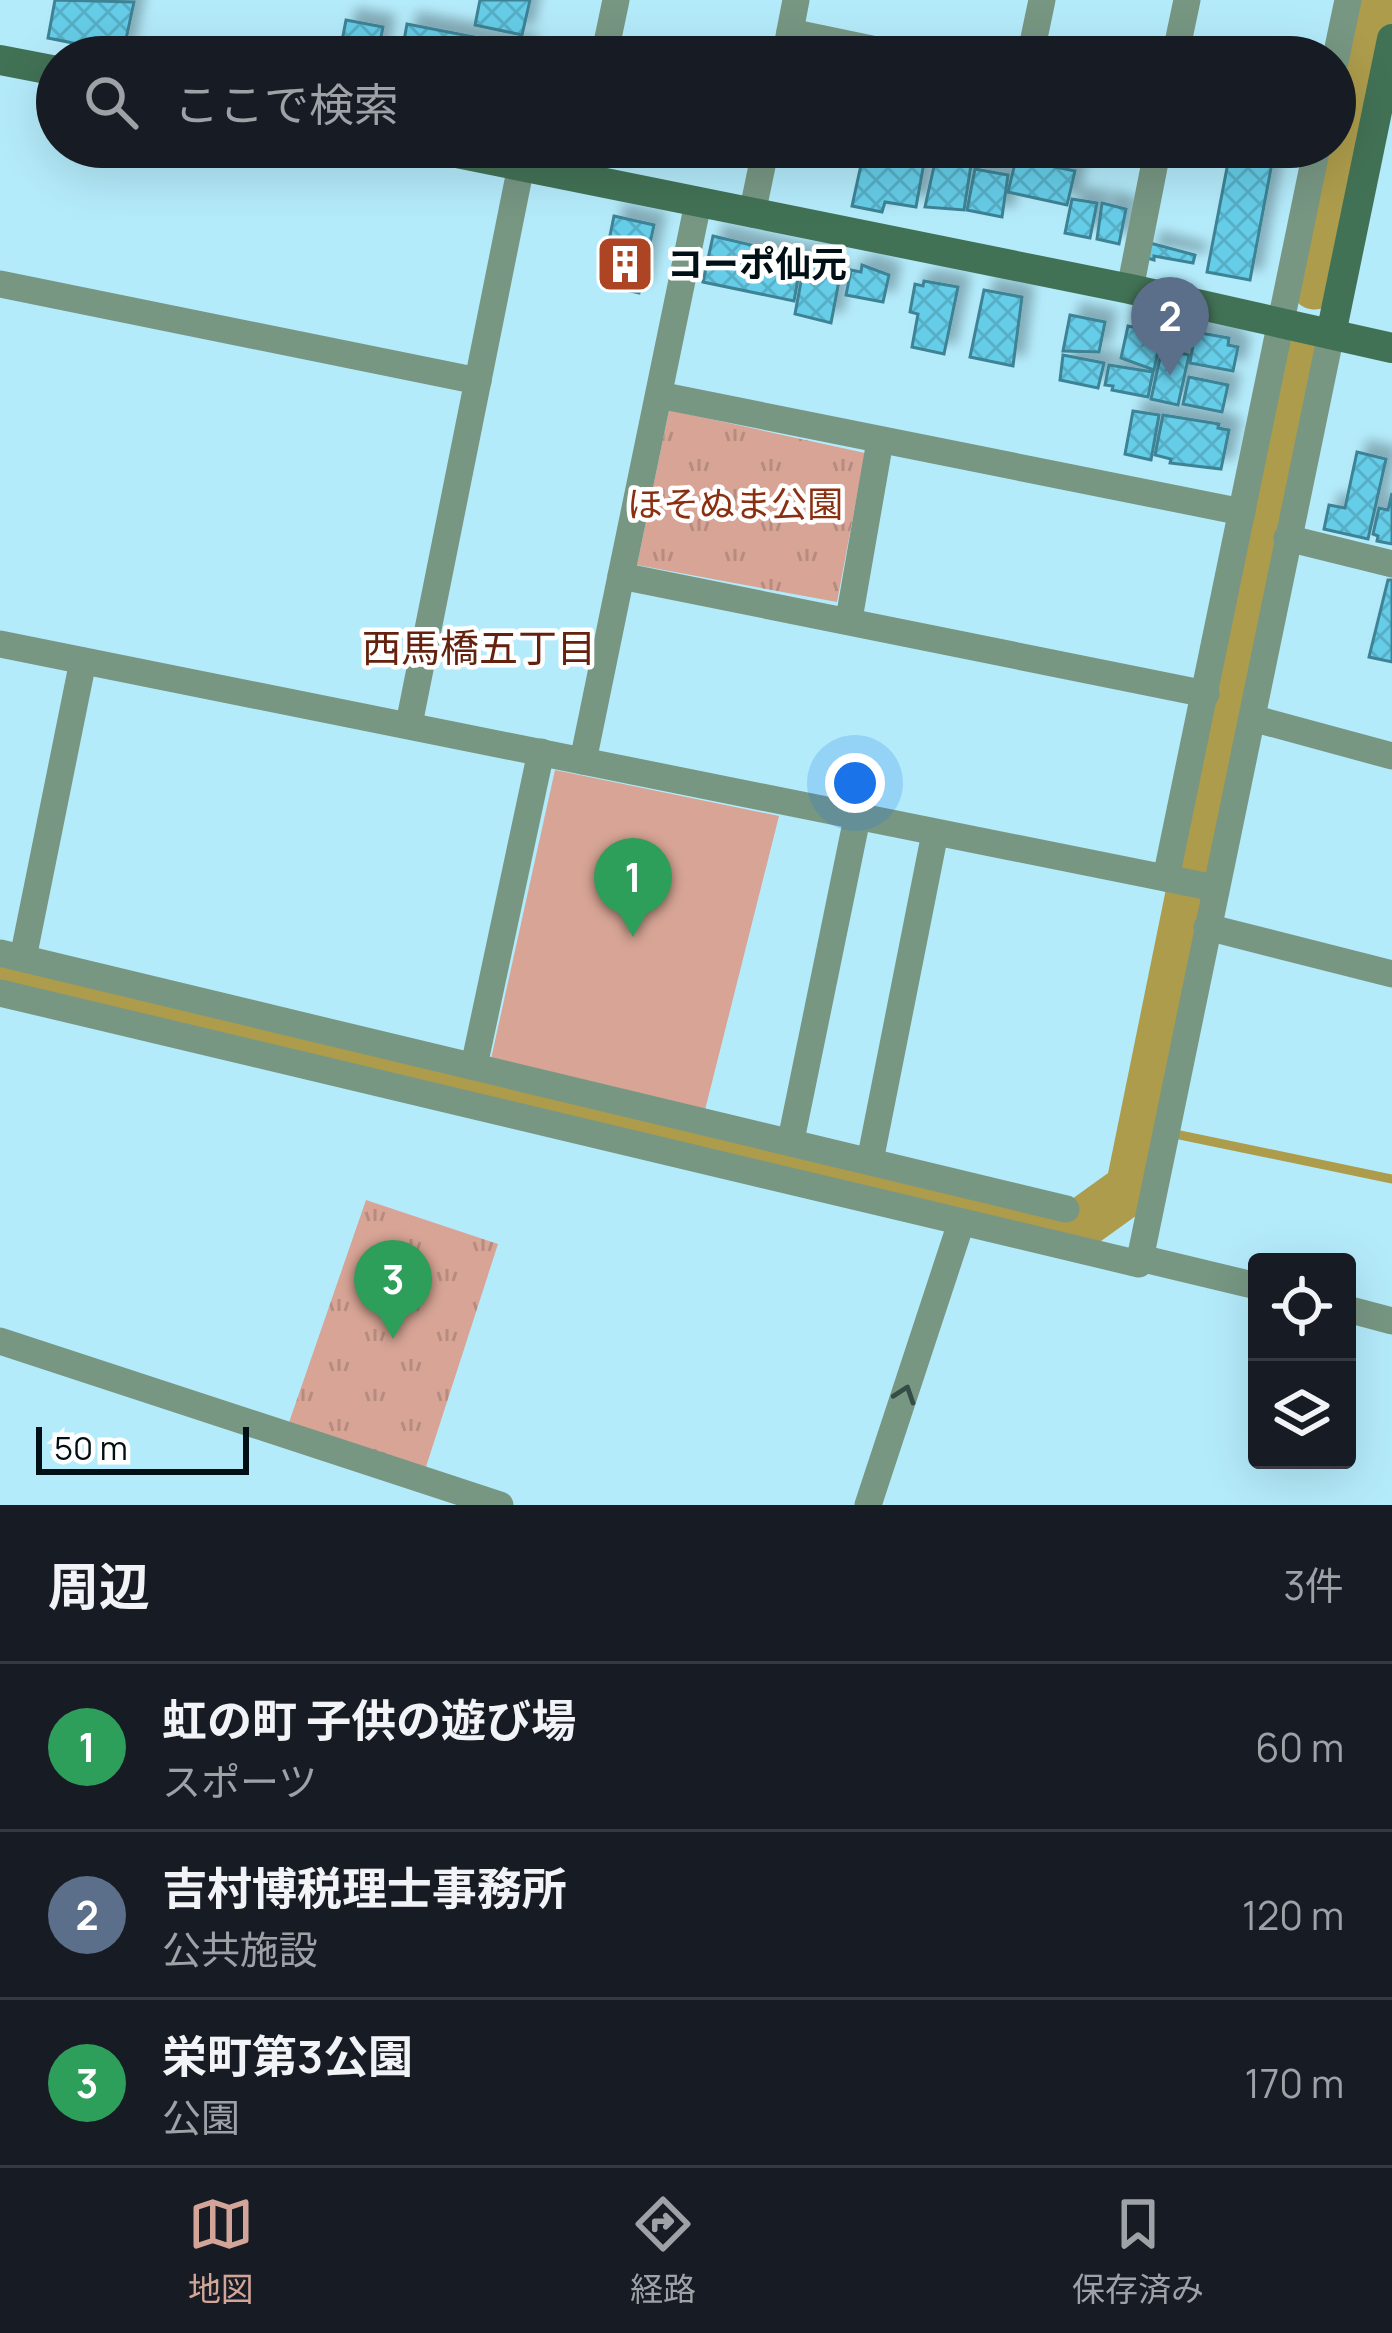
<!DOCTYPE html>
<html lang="ja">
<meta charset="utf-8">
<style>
:root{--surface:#171b24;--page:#242831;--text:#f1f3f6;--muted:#9ea1a6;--line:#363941;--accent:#d2a598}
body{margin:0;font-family:Manrope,"Noto Sans JP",sans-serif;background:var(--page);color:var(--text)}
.controls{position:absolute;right:36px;bottom:36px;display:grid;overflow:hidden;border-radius:12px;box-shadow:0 12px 48px #0002}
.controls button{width:108px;height:108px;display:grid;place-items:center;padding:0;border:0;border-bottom:3px solid var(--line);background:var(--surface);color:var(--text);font:60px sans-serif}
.scale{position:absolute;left:36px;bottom:30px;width:213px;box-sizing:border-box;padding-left:12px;border:6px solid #001016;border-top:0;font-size:33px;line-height:42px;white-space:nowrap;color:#001016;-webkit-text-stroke:9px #fff;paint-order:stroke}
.you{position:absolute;left:855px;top:783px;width:42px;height:42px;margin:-30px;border:9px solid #fff;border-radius:50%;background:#1a73e8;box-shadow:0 0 0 18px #1a73e833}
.badge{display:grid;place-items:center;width:78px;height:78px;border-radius:50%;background:var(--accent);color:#fff;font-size:39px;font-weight:700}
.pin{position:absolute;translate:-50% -99px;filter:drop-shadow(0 3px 6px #0008)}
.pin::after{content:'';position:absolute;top:63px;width:42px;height:36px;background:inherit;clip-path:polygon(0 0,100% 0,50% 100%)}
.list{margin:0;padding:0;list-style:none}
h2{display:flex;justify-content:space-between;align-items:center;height:156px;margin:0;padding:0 48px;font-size:51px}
h2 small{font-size:39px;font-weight:400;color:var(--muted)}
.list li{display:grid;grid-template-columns:78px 1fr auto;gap:36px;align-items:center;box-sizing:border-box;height:168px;padding:0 48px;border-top:3px solid var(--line)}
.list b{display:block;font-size:45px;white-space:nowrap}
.list p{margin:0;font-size:39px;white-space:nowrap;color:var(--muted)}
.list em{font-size:39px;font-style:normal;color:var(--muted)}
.icon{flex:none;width:66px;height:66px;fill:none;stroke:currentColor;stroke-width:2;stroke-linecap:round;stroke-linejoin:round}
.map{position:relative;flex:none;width:1392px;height:1505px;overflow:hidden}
.search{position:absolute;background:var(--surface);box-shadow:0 12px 48px #0002;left:36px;right:36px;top:36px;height:132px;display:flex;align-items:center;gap:30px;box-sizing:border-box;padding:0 42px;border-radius:66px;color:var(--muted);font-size:45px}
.sheet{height:660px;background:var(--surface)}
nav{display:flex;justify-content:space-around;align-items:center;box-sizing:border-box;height:168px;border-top:3px solid var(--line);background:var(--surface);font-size:33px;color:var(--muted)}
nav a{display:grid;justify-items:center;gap:6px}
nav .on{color:var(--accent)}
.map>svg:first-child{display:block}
</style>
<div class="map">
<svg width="1392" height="1505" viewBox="0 0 1392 1505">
<defs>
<pattern id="grass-tufts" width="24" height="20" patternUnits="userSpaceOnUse" patternTransform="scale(3)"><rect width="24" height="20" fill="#d7a495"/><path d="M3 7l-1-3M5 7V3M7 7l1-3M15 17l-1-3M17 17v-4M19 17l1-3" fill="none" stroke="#b78c80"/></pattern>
<pattern id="building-cross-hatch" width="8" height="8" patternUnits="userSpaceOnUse" patternTransform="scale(3)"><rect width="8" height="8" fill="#66cde8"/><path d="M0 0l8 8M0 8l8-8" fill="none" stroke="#57afc6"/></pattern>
<filter id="shadow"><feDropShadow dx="11" dy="-11" stdDeviation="6" flood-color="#0004"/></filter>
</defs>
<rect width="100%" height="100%" fill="#b4ebfb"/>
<g fill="url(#grass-tufts)">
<polygon points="669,410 865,453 837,602 637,565"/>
<polygon points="366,1200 498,1244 424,1473 285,1434"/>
</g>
<polygon fill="#d7a495" points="555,770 779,816 705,1110 491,1059"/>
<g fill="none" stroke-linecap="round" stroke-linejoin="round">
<polyline stroke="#ad9c4c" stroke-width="9" points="1146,1128 1392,1179"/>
<g stroke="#ad9c4c" stroke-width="51">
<polyline points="1315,284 1373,0"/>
<polyline points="0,970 1074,1229 1131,1188 1303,345"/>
</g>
</g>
<g fill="url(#building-cross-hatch)" stroke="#3d8395" stroke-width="3" filter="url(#shadow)">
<polygon points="55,0 134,2 123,53 48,38"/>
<polygon points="480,0 530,0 522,35 475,25"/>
<polygon points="346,20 383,27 377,57 339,57"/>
<polygon points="407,24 526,47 524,57 401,57"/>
<polygon points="1231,147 1275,147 1250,280 1207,272"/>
<polygon points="889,150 925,157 916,207 885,202 882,212 852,206 863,156 887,162"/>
<polygon points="936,157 971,165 964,210 925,207"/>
<polygon points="1016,159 1075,171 1067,205 1008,192"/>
<polygon points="975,169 1008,175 1002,217 967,210"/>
<polygon points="1072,199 1097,203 1090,238 1065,233"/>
<polygon points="1102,203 1126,209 1119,244 1097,239"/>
<polygon points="614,216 654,225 639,293 600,284"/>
<polygon points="713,236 802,257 794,301 703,282"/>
<polygon points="1150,243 1195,255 1193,263 1154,256 1154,260 1147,258"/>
<polygon points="806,255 829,258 827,268 833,270 832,279 839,281 831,323 795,314"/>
<polygon points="862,265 889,275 883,302 846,295 851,270 861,272"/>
<polygon points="924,281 958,287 944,354 912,347 918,314 910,312 915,284 923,286"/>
<polygon points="984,290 1022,297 1013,366 970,357"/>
<polygon points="1070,315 1105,322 1099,352 1063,351"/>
<polygon points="1128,326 1162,333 1154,370 1121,358"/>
<polygon points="1195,332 1229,338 1228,345 1238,347 1233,371 1190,363"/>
<polygon points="1162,349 1189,355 1178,405 1151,399"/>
<polygon points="1063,355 1104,363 1098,388 1060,380"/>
<polygon points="1109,365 1153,372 1148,397 1112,390 1113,386 1105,385"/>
<polygon points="1189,377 1228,385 1222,412 1183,404"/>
<polygon points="1133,411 1159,415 1151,460 1125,454"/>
<polygon points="1163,415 1219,424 1218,428 1229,430 1221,469 1170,463 1171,459 1155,455"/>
<polygon points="1357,452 1386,459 1368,539 1324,529 1329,505 1345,508"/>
<polygon points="1392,493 1392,544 1377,541 1378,536 1373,534 1379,508 1388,510"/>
<polygon points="1388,580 1392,580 1392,662 1369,657"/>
</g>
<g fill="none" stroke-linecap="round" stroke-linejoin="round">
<g stroke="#779783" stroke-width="27">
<polyline points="790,32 910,57"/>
<polyline points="604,57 616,0"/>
<polyline points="785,57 796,0"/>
<polyline points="1030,57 1042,0"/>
<polyline points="1175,57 1187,0"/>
<polyline points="1335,62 1348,0"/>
<polyline points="580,177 587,147"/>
<polyline points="698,203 621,576 1206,694"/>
<polyline points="752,214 766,147"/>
<polyline points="0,284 478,381"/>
<polyline points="1130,289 1158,147"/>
<polyline points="659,395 1242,512"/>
<polyline points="1287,538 1392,564"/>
<polyline points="849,619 880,441"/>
<polyline points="0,644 1215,888"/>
<polyline points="1252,718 1392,756"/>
<polyline points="409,724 521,166"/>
<polyline points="583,761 621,576"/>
<polyline points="1166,878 1317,147"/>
<polyline points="1207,927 1392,974"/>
<polyline points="0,953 1066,1209"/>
<polyline points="23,958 83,661"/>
<polyline points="0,993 1139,1264 1331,334"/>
<polyline points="474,1066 541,752"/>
<polyline points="791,1140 857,818"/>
<polyline points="870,1161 935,833"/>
<polyline points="1140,1258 1257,1286"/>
<polyline points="1347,1309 1392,1321"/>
<polyline points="0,1341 500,1505"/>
<polyline points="868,1505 961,1223"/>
</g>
<g stroke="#427256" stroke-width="30">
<polyline points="0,60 57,71"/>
<polyline points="427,147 1130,289 1392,348"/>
<polyline points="1331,334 1392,39"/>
</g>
</g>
<defs><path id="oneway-chevron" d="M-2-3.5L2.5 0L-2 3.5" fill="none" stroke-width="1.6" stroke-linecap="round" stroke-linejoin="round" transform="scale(3)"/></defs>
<use stroke="#364d47" href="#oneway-chevron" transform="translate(905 1394) rotate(-71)"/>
<defs>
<g id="building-square" transform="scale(3)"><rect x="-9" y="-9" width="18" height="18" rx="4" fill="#ad4525" stroke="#fff"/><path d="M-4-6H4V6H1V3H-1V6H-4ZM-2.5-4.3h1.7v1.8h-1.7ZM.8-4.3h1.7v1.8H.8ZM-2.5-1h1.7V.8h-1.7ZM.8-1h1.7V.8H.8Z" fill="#fff"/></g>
</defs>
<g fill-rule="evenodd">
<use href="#building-square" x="625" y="264"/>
</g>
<g text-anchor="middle" stroke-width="9" stroke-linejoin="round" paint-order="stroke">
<g font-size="36" font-weight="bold" fill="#001016" stroke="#fff" text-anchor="start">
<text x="667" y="277">コーポ仙元</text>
</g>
<g font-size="36" fill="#8b2f10" stroke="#fff">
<text x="735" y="517">ほそぬま公園</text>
</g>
<g font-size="39" fill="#64220e" stroke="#fff">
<text x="479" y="662">西馬橋五丁目</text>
</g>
</g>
</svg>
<div class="controls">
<button><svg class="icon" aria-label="locate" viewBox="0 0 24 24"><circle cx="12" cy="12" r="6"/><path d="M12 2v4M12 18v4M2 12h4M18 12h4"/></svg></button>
<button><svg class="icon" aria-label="layers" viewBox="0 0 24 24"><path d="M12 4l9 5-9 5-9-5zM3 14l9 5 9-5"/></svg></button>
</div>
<div class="scale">50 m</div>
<div class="you"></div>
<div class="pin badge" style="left:633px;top:937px;background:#2e9e5b">1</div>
<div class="pin badge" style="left:1170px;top:376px;background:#5c6f8a">2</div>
<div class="pin badge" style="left:393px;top:1339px;background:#2e9e5b">3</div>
<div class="search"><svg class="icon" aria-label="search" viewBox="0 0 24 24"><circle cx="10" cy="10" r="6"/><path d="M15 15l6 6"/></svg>ここで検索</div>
</div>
<section class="sheet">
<h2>周辺<small>3件</small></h2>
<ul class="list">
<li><span class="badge" style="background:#2e9e5b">1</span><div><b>虹の町 子供の遊び場</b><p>スポーツ</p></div><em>60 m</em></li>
<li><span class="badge" style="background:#5c6f8a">2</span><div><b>吉村博税理士事務所</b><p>公共施設</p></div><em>120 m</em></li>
<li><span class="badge" style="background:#2e9e5b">3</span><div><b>栄町第3公園</b><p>公園</p></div><em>170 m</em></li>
</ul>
</section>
<nav>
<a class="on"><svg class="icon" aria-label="map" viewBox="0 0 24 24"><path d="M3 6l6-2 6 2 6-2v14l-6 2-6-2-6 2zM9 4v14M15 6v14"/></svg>地図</a>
<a><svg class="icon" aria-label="directions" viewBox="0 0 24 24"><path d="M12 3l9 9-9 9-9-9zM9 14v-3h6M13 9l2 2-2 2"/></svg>経路</a>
<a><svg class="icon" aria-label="saved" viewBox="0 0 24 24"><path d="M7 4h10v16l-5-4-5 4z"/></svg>保存済み</a>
</nav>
